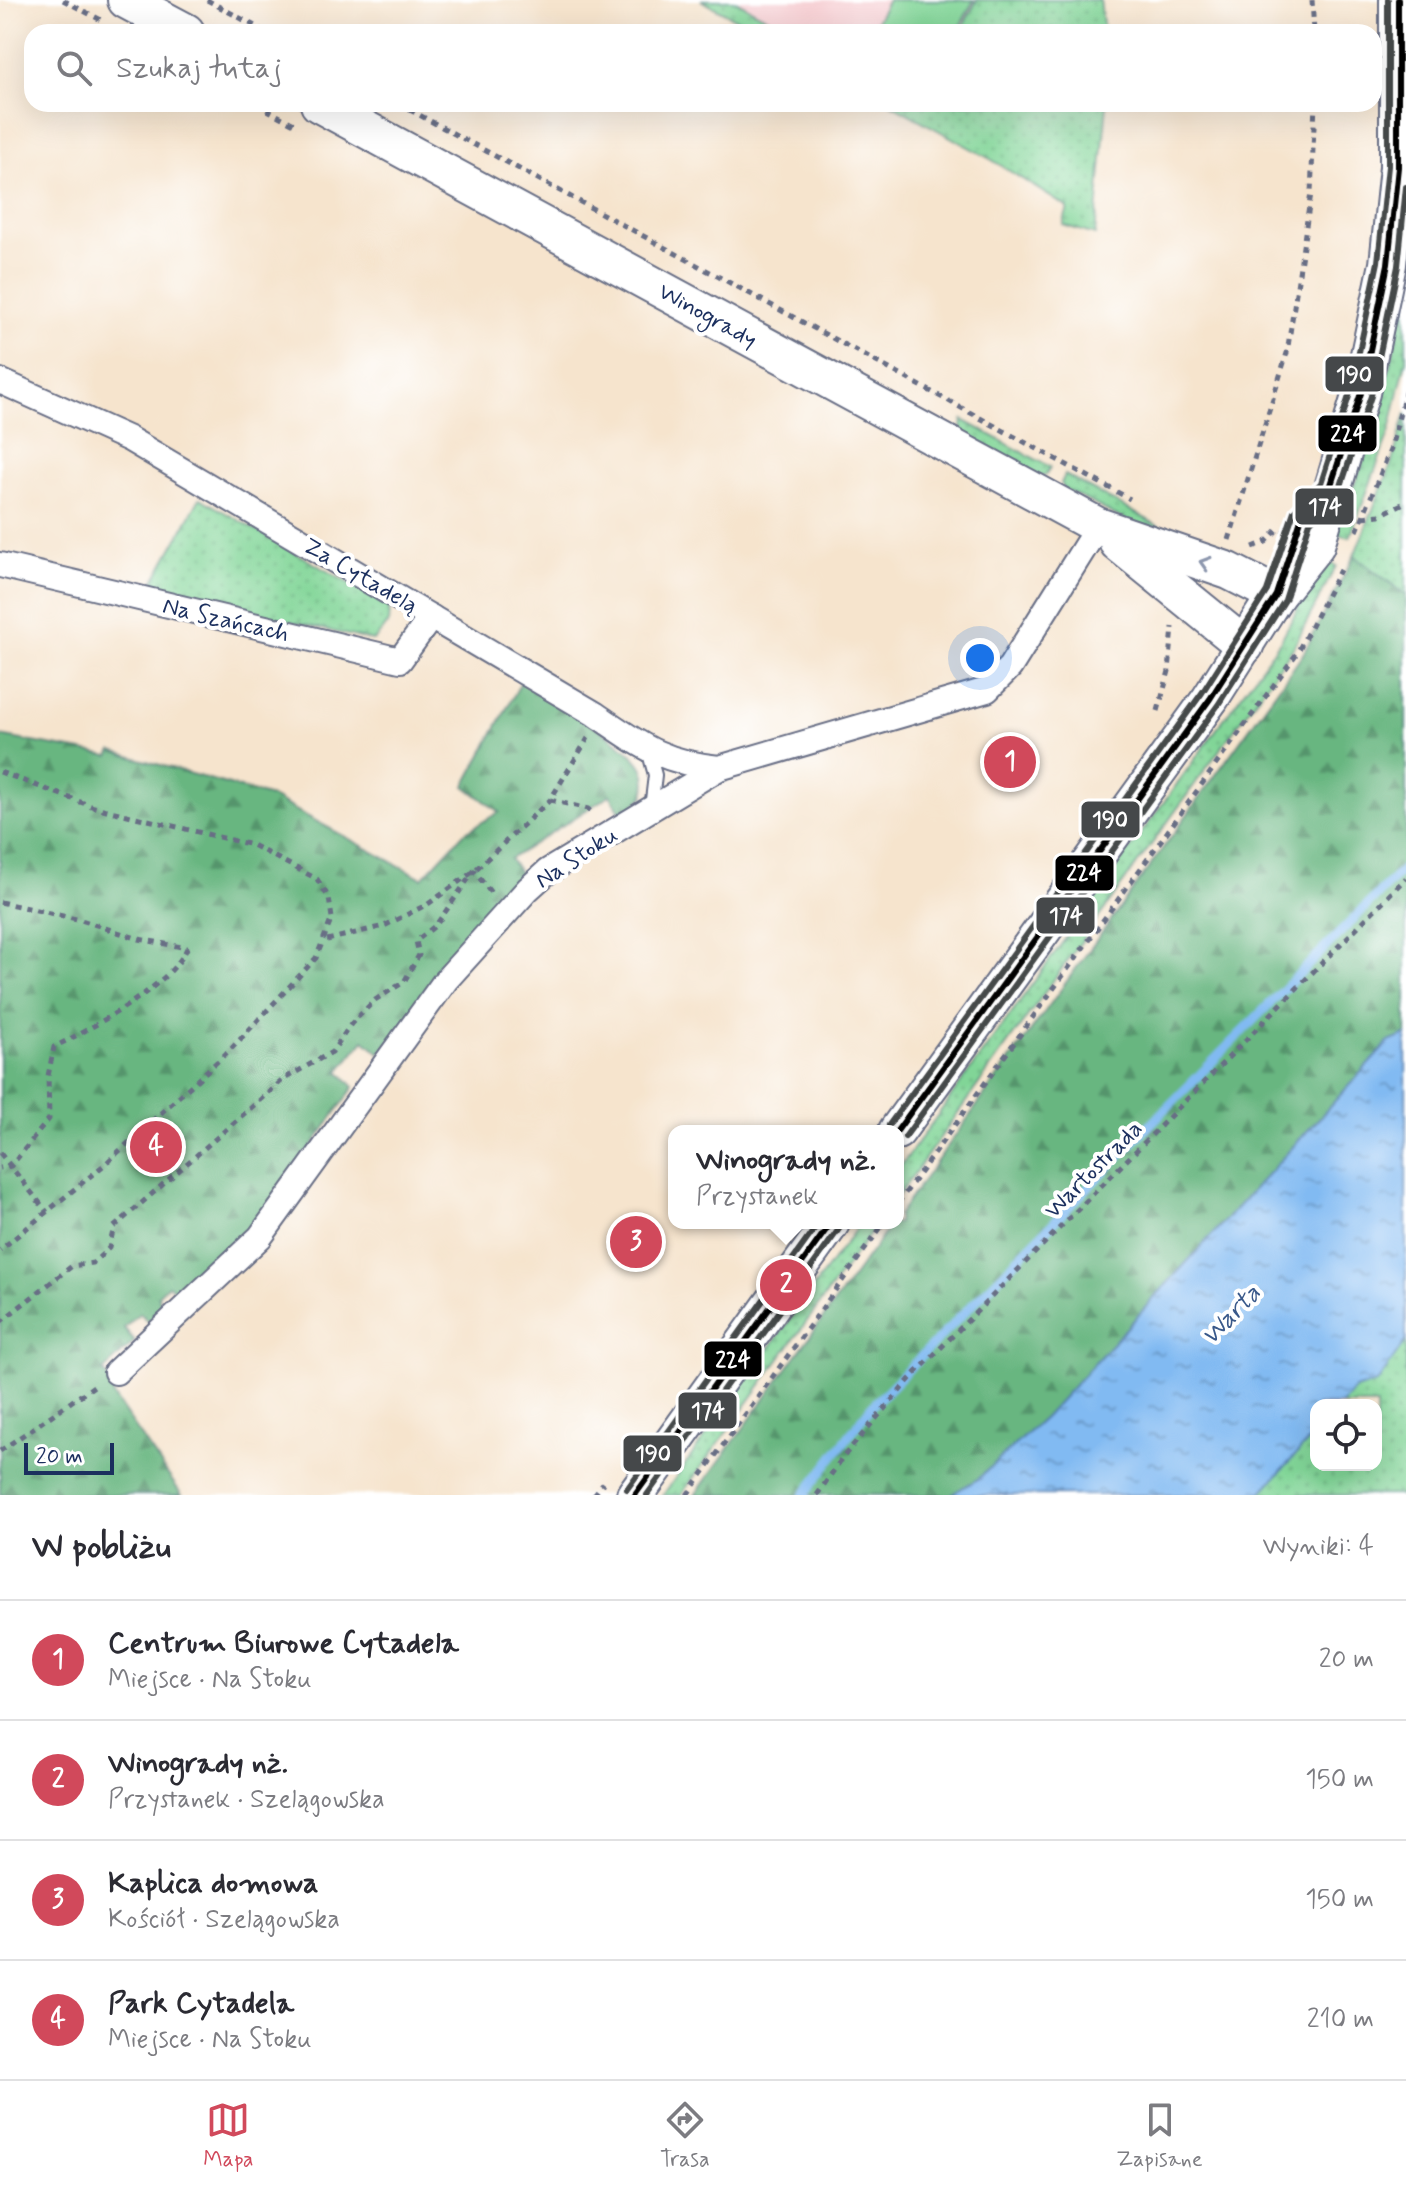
<!DOCTYPE html>
<html lang="pl">
<meta charset="utf-8">
<style>
:root{--surface:#fff;--page:#f2f2f3;--text:#2b2b33;--muted:#7c7c81;--line:#e1e1e2;--accent:#d1495b}
body{margin:0;font-family:Mynerve,sans-serif;background:var(--page);color:var(--text)}
.controls{position:absolute;right:24px;bottom:24px;display:grid;overflow:hidden;border-radius:16px;box-shadow:0 8px 32px #0002}
.controls button{width:72px;height:72px;display:grid;place-items:center;padding:0;border:0;border-bottom:2px solid var(--line);background:var(--surface);color:var(--text);font:40px sans-serif}
.scale{position:absolute;left:24px;bottom:20px;width:90px;box-sizing:border-box;padding-left:8px;border:4px solid #1b2f5e;border-top:0;font-size:22px;line-height:28px;white-space:nowrap;color:#1b2f5e;-webkit-text-stroke:6px #fff;paint-order:stroke}
.you{position:absolute;left:980px;top:658px;width:28px;height:28px;margin:-20px;border:6px solid #fff;border-radius:50%;background:#1a73e8;box-shadow:0 0 0 12px #1a73e833}
.badge{display:grid;place-items:center;width:52px;height:52px;border-radius:50%;background:var(--accent);color:#fff;font-size:26px;font-weight:700}
.pin{position:absolute;translate:-50% -50%;border:4px solid #fff;box-shadow:0 2px 8px #0006}
.popup{position:absolute;left:668px;top:1125px;width:236px;height:104px;box-sizing:border-box;display:grid;place-content:center;border-radius:16px;background:var(--surface);filter:drop-shadow(0 2px 6px #0005);font-size:26px;white-space:nowrap;color:var(--muted)}
.popup b{font-size:30px;color:var(--text)}
.popup::after{content:'';position:absolute;left:50%;top:100%;margin-left:-16px;border:16px solid transparent;border-top-color:var(--surface)}
.list{margin:0;padding:0;list-style:none}
h2{display:flex;justify-content:space-between;align-items:center;height:104px;margin:0;padding:0 32px;font-size:34px}
h2 small{font-size:26px;font-weight:400;color:var(--muted)}
.list li{display:grid;grid-template-columns:52px 1fr auto;gap:24px;align-items:center;box-sizing:border-box;height:120px;padding:0 32px;border-top:2px solid var(--line)}
.list b{display:block;font-size:30px;white-space:nowrap}
.list p{margin:0;font-size:26px;white-space:nowrap;color:var(--muted)}
.list em{font-size:26px;font-style:normal;color:var(--muted)}
.icon{flex:none;width:44px;height:44px;fill:none;stroke:currentColor;stroke-width:2;stroke-linecap:round;stroke-linejoin:round}
.map{position:relative;flex:none;width:1406px;height:1495px;overflow:hidden}
.search{position:absolute;background:var(--surface);box-shadow:0 8px 32px #0002;left:24px;right:24px;top:24px;height:88px;display:flex;align-items:center;gap:20px;box-sizing:border-box;padding:0 28px;border-radius:24px;color:var(--muted);font-size:30px}
.sheet{height:584px;background:var(--surface)}
nav{display:flex;justify-content:space-around;align-items:center;box-sizing:border-box;height:112px;border-top:2px solid var(--line);background:var(--surface);font-size:22px;color:var(--muted)}
nav a{display:grid;justify-items:center;gap:4px}
nav .on{color:var(--accent)}
.map>svg:first-child{display:block}
</style>
<div class="map">
<svg width="1406" height="1495" viewBox="0 0 1406 1495">
<defs>
<pattern id="grass-dots" width="8" height="8" patternUnits="userSpaceOnUse" patternTransform="scale(2)"><rect width="8" height="8" fill="#81d597"/><path d="M2 2h.1M6 6h.1" fill="none" stroke="#6fb785" stroke-width="1.8" stroke-linecap="round"/></pattern>
<pattern id="forest-firs" width="22" height="20" patternUnits="userSpaceOnUse" patternTransform="scale(2)"><rect width="22" height="20" fill="#68b680"/><path d="M5 1l3.5 6h-7zM16 11l3.5 6h-7z" fill="#55946c"/></pattern>
<pattern id="water-ripples" width="26" height="14" patternUnits="userSpaceOnUse" patternTransform="scale(2)"><rect width="26" height="14" fill="#81baf2"/><path d="M2 4q2-2 4 0t4 0M15 11q2-2 4 0t4 0" fill="none" stroke="#6998c7"/></pattern>
</defs>
<rect width="100%" height="100%" fill="#fff"/>
<filter id="ink" filterUnits="userSpaceOnUse"><feTurbulence type="fractalNoise" baseFrequency=".0125" numOctaves="2"/><feDisplacementMap in="SourceGraphic" scale="16" xChannelSelector="R" yChannelSelector="G"/><feConvolveMatrix kernelMatrix="1 2 1 2 8 2 1 2 1" color-interpolation-filters="sRGB"/></filter>
<filter id="wash" filterUnits="userSpaceOnUse"><feTurbulence type="fractalNoise" baseFrequency=".006" numOctaves="4" result="noise"/><feDisplacementMap in="SourceGraphic" scale="32" xChannelSelector="R" yChannelSelector="G"/><feGaussianBlur stdDeviation="1.8" result="paint"/><feColorMatrix in="noise" values="0 0 0 0 0 0 0 0 0 0 0 0 0 0 0 0 0 1.4 0 .05"/><feComposite in="paint" operator="in"/></filter>
<g filter="url(#wash)">
<rect width="100%" height="100%" fill="#f6e4cd"/>
<polygon fill="#f7cfd3" points="734,0 988,0 977,32 793,32"/>
<g fill="url(#grass-dots)" stroke="#4e827a" stroke-width="2">
<polygon points="701,0 734,0 793,32 760,32"/>
<polygon points="977,0 1100,0 1104,32 960,32"/>
<polygon points="891,104 1107,104 1095,235 1063,225 1068,208 992,160"/>
<polygon points="1406,300 1406,360 1390,431 1350,537 1335,533 1371,443"/>
<polygon points="1406,413 1406,595 1354,556 1391,465"/>
<polygon points="963,420 1050,467 1046,475 1040,477 961,434"/>
<polygon points="1065,475 1209,553 1172,544 1064,489 1061,483"/>
<path d="M200,498l188,108c6,16 -5,24 -15,35l-223,-53z"/>
<polygon points="1324,559 1336,566 1293,648 898,1196 898,1170 1281,640"/>
<polygon points="860,1223 878,1223 681,1495 663,1495"/>
<polygon points="1406,1340 1406,1495 1259,1495 1316,1433 1316,1465 1376,1465 1376,1405 1341,1405 1354,1389 1377,1382"/>
</g>
<g fill="url(#forest-firs)" stroke="#42726f" stroke-width="2">
<polygon points="1354,556 1406,595 1406,1035 1389,1042 1045,1417 978,1479 950,1495 695,1495 892,1223 898,1223 898,1215 1303,654"/>
<path d="M521,682c27,17 113,61 123,89 3,8 2,17 0,25l-21,20 -13,-21 -100,64 14,20 -144,174 -16,-13 -25,31 15,16 -103,145 -64,56 -10,3 -9,-6 -10,10 5,17 -11,14 -12,-13 -16,15 11,13 -32,30 14,17 -5,6 70,101h-182v-759l109,20 3,-5 159,46 151,81 42,-45 35,-21 -34,-26z"/>
</g>
<polygon fill="#81d597" stroke="#4e827a" stroke-width="2" points="888,0 974,0 957,32 870,32"/>
<polygon fill="url(#water-ripples)" stroke="#4e74a8" stroke-width="2" points="1406,1035 1406,1340 1377,1383 1354,1389 1341,1405 1316,1405 1316,1433 1259,1495 950,1495 978,1479 1045,1417 1389,1042"/>
<g fill="none" stroke-linecap="round" stroke-linejoin="round">
<polyline stroke="#81baf2" stroke-width="9" points="804,1495 871,1407 1406,866"/>
</g>
</g>
<g filter="url(#ink)">
<g fill="none" stroke-linecap="round" stroke-linejoin="round">
<g stroke="#686e85" stroke-width="16">
<polyline id="lane" points="648,750 655,775 651,809"/>
</g>
<g stroke="#686e85" stroke-width="28">
<g id="street">
<path d="M0,381l129,58 466,275c47,32 66,48 124,54"/>
<polyline points="0,565 400,660 431,617"/>
<polyline points="116,1372 260,1237 446,980 528,889 548,871 719,768 987,690 1010,667 1098,526"/>
</g>
</g>
<g stroke="#686e85" stroke-width="40">
<g id="secondary">
<polyline points="126,0 186,32"/>
<polyline points="319,104 1098,526 1229,571 1276,595"/>
<polyline points="1118,543 1245,646"/>
<polyline points="897,1131 1210,699 1276,595 1316,545 1361,393 1388,264 1398,167 1398,0"/>
<polyline points="635,1495 831,1223"/>
</g>
</g>
<g stroke="#686e85" stroke-width="5" stroke-dasharray="6 6" stroke-linecap="butt">
<polyline points="63,0 101,20"/>
<polyline points="207,0 266,32"/>
<polyline points="1312,0 1314,32"/>
<polyline points="256,104 294,124"/>
<polyline points="399,104 1130,499"/>
<polyline points="1363,517 1380,515 1406,502"/>
<polyline points="1357,531 1391,448 1406,389"/>
<polyline points="1229,540 1287,353 1311,193 1315,104"/>
<polyline points="1253,547 1266,542 1279,528 1287,532"/>
<polyline points="1158,711 1169,671 1173,627"/>
<polyline points="0,772 94,807 252,845 317,879 329,898 332,918 316,958 232,1048 104,1165 0,1250"/>
<polyline points="550,800 588,809 594,815"/>
<path d="M0,902l81,18 58,19 48,9c-15,37 -97,81 -133,99l-6,29 1,43 -38,47 -11,2"/>
<polyline points="327,940 384,926 428,904 474,871 550,800 588,738"/>
<polyline points="0,1153 47,1212"/>
<polyline points="898,1203 1297,653 1340,570"/>
<polyline points="0,1322 72,1266 93,1263 109,1248 114,1227 284,1079 332,1052 351,1024 375,1000 404,982 419,955 416,941 436,925 474,871 491,893"/>
<polyline points="0,1451 94,1386"/>
<polyline points="594,1495 603,1483"/>
<polyline points="687,1495 884,1223"/>
<polyline points="817,1495 843,1457 910,1379 1406,878"/>
</g>
<use href="#lane" stroke="#fff" stroke-width="12"/>
<use href="#street" stroke="#fff" stroke-width="24"/>
<use href="#secondary" stroke="#fff" stroke-width="36"/>
<g stroke="#fff" stroke-width="12">
<g id="bus-1">
<polyline points="897,1131 1210,699 1276,595 1302,516 1330,488 1361,393 1388,264 1398,167 1398,0"/>
<polyline points="635,1495 831,1223"/>
</g>
</g>
<g stroke="#fff" stroke-width="12">
<g id="bus-2">
<polyline points="905,1137 1218,705 1285,600 1310,522 1339,492 1371,396 1398,266 1406,187"/>
<polyline points="647,1495 839,1229"/>
</g>
</g>
<g stroke="#fff" stroke-width="12">
<g id="bus-3">
<polyline points="889,1125 1202,693 1267,591 1294,511 1321,483 1351,390 1378,262 1388,166 1388,0"/>
<polyline points="627,1489 819,1223"/>
</g>
</g>
<use href="#bus-1" stroke="#000" stroke-width="6"/>
<use href="#bus-2" stroke="#45484a" stroke-width="6"/>
<use href="#bus-3" stroke="#45484a" stroke-width="6"/>
</g>
<defs><path id="oneway-chevron" d="M-2-3.5L2.5 0L-2 3.5" fill="none" stroke-width="1.6" stroke-linecap="round" stroke-linejoin="round" transform="scale(2)"/></defs>
<use stroke="#8d97ae" href="#oneway-chevron" transform="translate(1205 563) rotate(-163)"/>
</g>
<g text-anchor="middle" stroke-width="8" stroke-linejoin="round" paint-order="stroke">
<g font-size="24" fill="#1b2f5e" stroke="#fff">
<text transform="translate(708 315) rotate(29)" y="8">Winogrady</text>
<text transform="translate(361 575) rotate(30)" y="8">Za Cytadelą</text>
<text transform="translate(226 619) rotate(13)" y="8">Na Szańcach</text>
<text transform="translate(576 857) rotate(-33)" y="8">Na Stoku</text>
<text transform="translate(1093 1169) rotate(-45)" y="8">Wartostrada</text>
</g>
<g font-size="26" font-style="italic" fill="#3a598a" stroke="#fff">
<text transform="translate(1230 1314) rotate(-46)" y="9">Warta</text>
</g>
</g>
<g stroke="#fff" stroke-width="3">
<rect x="1324" y="355" width="61" height="38" rx="8" fill="#45484a"/>
<rect x="1317" y="414" width="61" height="39" rx="8" fill="#000"/>
<rect x="1294" y="487" width="61" height="39" rx="8" fill="#45484a"/>
<rect x="1080" y="800" width="61" height="39" rx="8" fill="#45484a"/>
<rect x="1054" y="854" width="61" height="38" rx="8" fill="#000"/>
<rect x="1035" y="896" width="61" height="39" rx="8" fill="#45484a"/>
<rect x="703" y="1340" width="60" height="38" rx="8" fill="#000"/>
<rect x="677" y="1391" width="61" height="39" rx="8" fill="#45484a"/>
<rect x="622" y="1434" width="61" height="39" rx="8" fill="#45484a"/>
</g>
<g font-size="22" text-anchor="middle" font-weight="bold" fill="#fff">
<text x="1354" y="382">190</text>
<text x="1348" y="441">224</text>
<text x="1325" y="514">174</text>
<text x="1110" y="827">190</text>
<text x="1084" y="880">224</text>
<text x="1066" y="923">174</text>
<text x="733" y="1367">224</text>
<text x="708" y="1418">174</text>
<text x="653" y="1461">190</text>
</g>
</svg>
<div class="controls">
<button><svg class="icon" aria-label="locate" viewBox="0 0 24 24"><circle cx="12" cy="12" r="6"/><path d="M12 2v4M12 18v4M2 12h4M18 12h4"/></svg></button>
</div>
<div class="scale">20 m</div>
<div class="you"></div>
<div class="pin badge" style="left:1010px;top:762px">1</div>
<div class="pin badge" style="left:786px;top:1285px">2</div>
<div class="popup"><b>Winogrady nż.</b>Przystanek</div>
<div class="pin badge" style="left:636px;top:1242px">3</div>
<div class="pin badge" style="left:156px;top:1147px">4</div>
<div class="search"><svg class="icon" aria-label="search" viewBox="0 0 24 24"><circle cx="10" cy="10" r="6"/><path d="M15 15l6 6"/></svg>Szukaj tutaj</div>
</div>
<section class="sheet">
<h2>W pobliżu<small>Wyniki: 4</small></h2>
<ul class="list">
<li><span class="badge">1</span><div><b>Centrum Biurowe Cytadela</b><p>Miejsce · Na Stoku</p></div><em>20 m</em></li>
<li><span class="badge">2</span><div><b>Winogrady nż.</b><p>Przystanek · Szelągowska</p></div><em>150 m</em></li>
<li><span class="badge">3</span><div><b>Kaplica domowa</b><p>Kościół · Szelągowska</p></div><em>150 m</em></li>
<li><span class="badge">4</span><div><b>Park Cytadela</b><p>Miejsce · Na Stoku</p></div><em>210 m</em></li>
</ul>
</section>
<nav>
<a class="on"><svg class="icon" aria-label="map" viewBox="0 0 24 24"><path d="M3 6l6-2 6 2 6-2v14l-6 2-6-2-6 2zM9 4v14M15 6v14"/></svg>Mapa</a>
<a><svg class="icon" aria-label="directions" viewBox="0 0 24 24"><path d="M12 3l9 9-9 9-9-9zM9 14v-3h6M13 9l2 2-2 2"/></svg>Trasa</a>
<a><svg class="icon" aria-label="saved" viewBox="0 0 24 24"><path d="M7 4h10v16l-5-4-5 4z"/></svg>Zapisane</a>
</nav>
